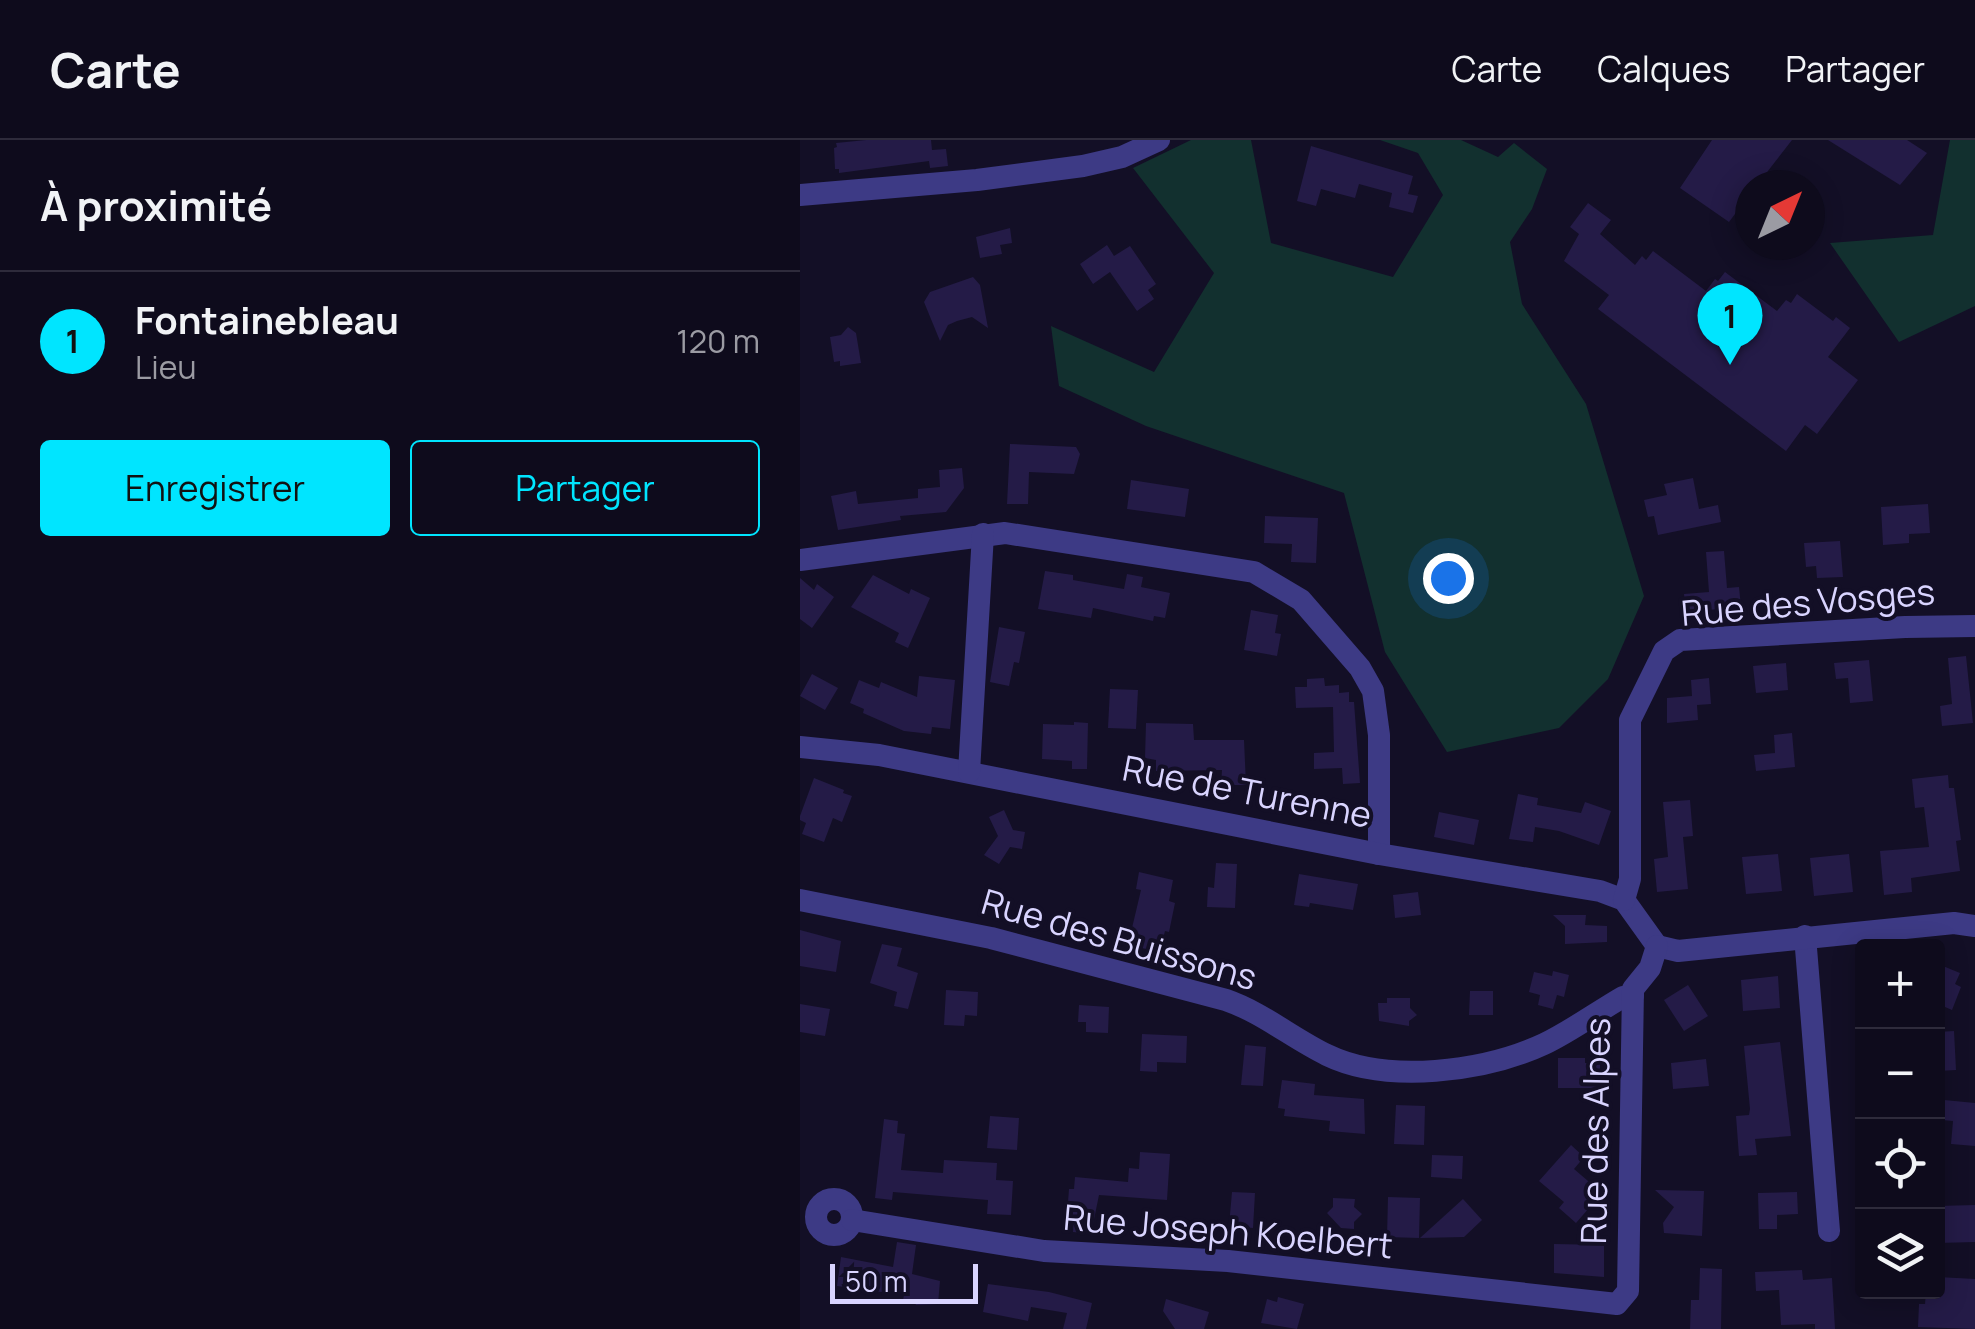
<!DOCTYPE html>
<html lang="fr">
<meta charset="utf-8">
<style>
:root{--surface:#0e0b1c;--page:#171425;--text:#f1f3f6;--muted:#9b9ba3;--line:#2e2b3b;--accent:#00e5ff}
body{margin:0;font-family:Manrope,sans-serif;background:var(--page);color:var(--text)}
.controls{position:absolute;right:30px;bottom:30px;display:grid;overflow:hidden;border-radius:10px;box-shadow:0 5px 25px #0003}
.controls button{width:90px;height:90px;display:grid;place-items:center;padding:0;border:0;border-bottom:2px solid var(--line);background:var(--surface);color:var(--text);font:50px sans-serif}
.compass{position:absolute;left:935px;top:30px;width:90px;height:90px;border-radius:50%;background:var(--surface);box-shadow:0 5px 25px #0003;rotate:43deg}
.scale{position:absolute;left:30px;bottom:25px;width:148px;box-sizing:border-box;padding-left:10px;border:5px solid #d9d4ff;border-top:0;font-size:28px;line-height:35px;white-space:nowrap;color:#d9d4ff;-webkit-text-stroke:8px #130f26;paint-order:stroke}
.you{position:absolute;left:648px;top:438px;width:35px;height:35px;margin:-25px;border:8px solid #fff;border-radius:50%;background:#1a73e8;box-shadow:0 0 0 15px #1a73e833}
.badge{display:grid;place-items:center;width:65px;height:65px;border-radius:50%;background:var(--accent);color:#111;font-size:32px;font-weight:700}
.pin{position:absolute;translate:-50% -82px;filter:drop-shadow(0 2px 5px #0008)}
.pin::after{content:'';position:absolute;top:52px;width:35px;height:30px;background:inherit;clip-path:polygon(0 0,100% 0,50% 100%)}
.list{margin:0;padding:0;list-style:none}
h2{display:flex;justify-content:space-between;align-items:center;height:130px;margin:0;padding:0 40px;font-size:42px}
h2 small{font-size:32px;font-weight:400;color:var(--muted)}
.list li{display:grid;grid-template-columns:65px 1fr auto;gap:30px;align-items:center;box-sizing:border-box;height:140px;padding:0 40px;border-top:2px solid var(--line)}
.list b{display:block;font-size:38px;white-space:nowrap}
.list p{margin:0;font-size:32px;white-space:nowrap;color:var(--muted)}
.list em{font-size:32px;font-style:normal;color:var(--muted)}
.actions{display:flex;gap:20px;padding:30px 40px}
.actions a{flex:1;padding:22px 0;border:2px solid var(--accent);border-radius:10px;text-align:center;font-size:35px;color:var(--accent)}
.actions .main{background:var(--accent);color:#111}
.icon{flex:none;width:55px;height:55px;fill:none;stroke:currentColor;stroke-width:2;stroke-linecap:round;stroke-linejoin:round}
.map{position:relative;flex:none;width:1175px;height:1189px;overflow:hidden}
header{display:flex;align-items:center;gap:60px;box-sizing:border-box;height:140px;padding:0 50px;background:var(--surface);border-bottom:2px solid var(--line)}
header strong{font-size:48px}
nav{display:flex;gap:55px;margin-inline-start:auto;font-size:35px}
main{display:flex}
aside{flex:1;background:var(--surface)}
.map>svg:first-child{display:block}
</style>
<header>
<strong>Carte</strong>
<nav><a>Carte</a><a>Calques</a><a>Partager</a></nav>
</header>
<main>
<aside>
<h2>À proximité<small></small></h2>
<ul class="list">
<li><span class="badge">1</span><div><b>Fontainebleau</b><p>Lieu</p></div><em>120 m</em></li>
</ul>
<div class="actions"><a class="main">Enregistrer</a><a>Partager</a></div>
</aside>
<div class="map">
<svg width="1175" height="1189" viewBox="0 0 1175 1189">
<rect width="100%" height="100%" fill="#130f26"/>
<g fill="#12302f">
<polygon points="391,0 451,0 471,103 593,137 643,55 618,13 580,0 661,0 698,17 714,3 747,29 732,69 710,102 722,164 786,264 844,456 808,539 759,588 647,612 585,512 544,353 346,286 259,246 251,186 354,232 414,133 333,28"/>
<polygon points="1150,0 1175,0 1175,166 1099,202 1030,103 1133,95"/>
</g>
<g fill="#241b47">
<polygon points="66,0 131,0 132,10 146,9 148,26 130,28 129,21 39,33 39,29 35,29 34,8 37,7 36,3"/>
<polygon points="912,0 992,0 957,45 950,45 950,54 929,82 880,48"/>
<polygon points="1028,0 1107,0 1127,13 1100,45"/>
<polygon points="511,6 613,36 608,54 618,56 613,73 589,67 592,53 559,44 555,58 521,49 516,66 497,61"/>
<polygon points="788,63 811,80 800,94 835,125 842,116 846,120 853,111 906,151 915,139 918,141 925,132 977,171 986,160 991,163 997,154 1033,181 1036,177 1050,188 1028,217 1058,240 1017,294 1005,285 986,311 798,169 809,155 764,121 779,94 770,87"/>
<polygon points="210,88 212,103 200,105 202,114 180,118 176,97"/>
<polygon points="307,105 314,116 330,106 356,144 348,150 354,159 337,171 310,132 293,144 280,124"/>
<polygon points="173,137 180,145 188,188 172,177 157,181 148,185 140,201 124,162 130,152"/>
<polygon points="48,187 56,193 61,223 40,226 40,221 34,222 30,197 41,195"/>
<polygon points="210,304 276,307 280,314 274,334 229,332 228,364 207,364"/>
<polygon points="162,328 164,348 146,372 100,376 101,380 38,390 31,356 56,351 58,364 118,358 118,349 140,347 139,330"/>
<polygon points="893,338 899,369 918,365 921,382 858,395 854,376 848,377 844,360 867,355 864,344"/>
<polygon points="331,340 389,349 385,377 327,369"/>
<polygon points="1128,364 1130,393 1109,394 1109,403 1083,405 1081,367"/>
<polygon points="465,376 518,378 516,423 491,422 492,404 464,403"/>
<polygon points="1040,401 1043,437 1017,438 1016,426 1006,427 1004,403"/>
<polygon points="924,411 927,448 939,447 941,467 886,472 884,454 909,452 906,412"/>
<polygon points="245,431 273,435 273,440 324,449 327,434 343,437 341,447 370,453 365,478 354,476 353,481 293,468 291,478 238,469"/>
<polygon points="73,435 109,454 111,449 130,458 108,508 95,502 99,493 51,467"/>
<polygon points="0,438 14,450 17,444 34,457 12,488 0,479"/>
<polygon points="451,470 478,475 475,493 481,494 477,516 444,510"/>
<polygon points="199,487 225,492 219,523 214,522 209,546 190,542"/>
<polygon points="1166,516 1173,583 1142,586 1140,566 1152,564 1148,518"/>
<polygon points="1069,520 1073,561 1050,563 1048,538 1036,539 1034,523"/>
<polygon points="986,523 988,550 956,553 953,526"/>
<polygon points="12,534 38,548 25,570 0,556"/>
<polygon points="119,536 155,540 150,589 132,587 131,594 104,591 63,573 64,569 50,563 59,540 79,548 81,542 117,557"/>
<polygon points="524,538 525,546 539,545 539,553 549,552 549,562 554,562 560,643 543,644 542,628 514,629 514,613 534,612 533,567 496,568 495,547 507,547 507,539"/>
<polygon points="909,538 911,564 897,565 898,580 867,583 867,558 892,556 891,540"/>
<polygon points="310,549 338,550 336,589 308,588"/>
<polygon points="274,582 288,583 287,629 272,629 272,621 242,619 243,584 274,585"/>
<polygon points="346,583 393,584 394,600 444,600 446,645 421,645 422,630 356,631 356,620 345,618"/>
<polygon points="992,593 995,627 956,631 954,615 975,613 974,595"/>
<polygon points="1148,635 1149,648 1154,648 1161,700 1156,701 1160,731 1111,738 1112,752 1084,755 1080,711 1129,707 1124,667 1115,668 1112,639"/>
<polygon points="14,638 44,650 43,653 52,656 42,682 33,678 24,702 2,694 6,683 0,680 0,676"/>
<polygon points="718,654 738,658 737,665 781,673 785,662 811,671 799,705 759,691 735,687 733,702 709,699"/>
<polygon points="890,660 893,696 883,697 888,749 857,752 854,719 868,717 863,662"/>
<polygon points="204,670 213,690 225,692 222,709 210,707 199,724 184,715 198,696 189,677"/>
<polygon points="639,672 679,680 674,705 634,697"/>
<polygon points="978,714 982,751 946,754 942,717"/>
<polygon points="1049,714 1053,752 1014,756 1010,718"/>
<polygon points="416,723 437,724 435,768 407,767 408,747 414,748"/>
<polygon points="339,732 373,740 369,761 375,763 369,792 365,791 360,812 328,805 341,750 336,749"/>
<polygon points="499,734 558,744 553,770 510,763 509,767 494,765"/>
<polygon points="618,752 621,775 595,778 593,755"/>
<polygon points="753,775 786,775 785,785 807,786 807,802 765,804 765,786"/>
<polygon points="0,790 41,801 36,832 0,826"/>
<polygon points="82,804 102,808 97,826 118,833 108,869 94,866 97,852 70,843"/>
<polygon points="1138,824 1160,833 1155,844 1161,847 1152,870 1138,864"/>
<polygon points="753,831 769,835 764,857 757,855 753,869 738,865 740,855 729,852 734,832 752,836"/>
<polygon points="978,836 980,868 943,871 941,840"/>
<polygon points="888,845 908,876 884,891 864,860"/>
<polygon points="146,850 178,852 177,876 165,875 164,886 144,885"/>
<polygon points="670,851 693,851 693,875 669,875"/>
<polygon points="587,858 610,858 610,868 617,875 609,881 609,886 579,881 578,863 587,863"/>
<polygon points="0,864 30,869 25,896 0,892"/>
<polygon points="279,865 309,867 308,893 286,892 286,882 278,882"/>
<polygon points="1154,891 1156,930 1138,931 1138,892"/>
<polygon points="342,894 387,896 386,923 357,922 357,932 340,931"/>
<polygon points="980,902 991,996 955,999 957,1015 939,1016 936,976 949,975 950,969 944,906"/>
<polygon points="445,905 466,907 463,946 441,945"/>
<polygon points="758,918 785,918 785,923 800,923 800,948 758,948"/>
<polygon points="906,919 909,946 873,949 871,923"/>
<polygon points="482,940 515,944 514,955 564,959 565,994 529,991 530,981 484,976 485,969 478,968"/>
<polygon points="1144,960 1175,963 1175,1006 1151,1004 1153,981 1142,980"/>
<polygon points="596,965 625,966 624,1005 594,1004"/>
<polygon points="190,976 219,978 217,1010 187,1008"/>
<polygon points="84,979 98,981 97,993 105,994 101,1030 143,1033 144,1020 197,1023 196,1040 213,1041 211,1075 187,1074 188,1060 93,1052 92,1060 75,1058"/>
<polygon points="771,1005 784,1017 774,1029 802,1053 776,1083 759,1068 764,1062 739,1041"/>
<polygon points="340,1012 370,1014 367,1060 299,1055 291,1094 273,1092 274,1076 267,1075 269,1049 274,1049 275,1037 328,1042 329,1028 339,1029"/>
<polygon points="632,1015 663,1016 662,1039 631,1037"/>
<polygon points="855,1050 904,1051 902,1096 864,1093 863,1083 874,1067"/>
<polygon points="432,1052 455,1053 453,1088 429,1086"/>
<polygon points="997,1052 998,1074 977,1075 977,1089 959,1089 958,1053"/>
<polygon points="588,1057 620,1058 619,1098 587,1097"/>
<polygon points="533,1058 555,1059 554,1067 562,1074 554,1082 554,1089 541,1088 527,1073 533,1067"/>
<polygon points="663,1059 682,1080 664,1097 620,1098"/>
<polygon points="1175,1065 1175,1102 1138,1103 1138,1066"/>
<polygon points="97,1102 116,1105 112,1134 140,1141 138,1164 116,1165 114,1161 103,1160 104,1155 37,1146 41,1117 93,1127"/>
<polygon points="754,1104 804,1105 804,1137 754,1133"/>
<polygon points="900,1128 922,1129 921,1189 890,1189 891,1160 899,1160"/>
<polygon points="1002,1130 1003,1140 1032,1138 1035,1189 1015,1189 1015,1184 981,1185 979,1150 956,1151 955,1132"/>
<polygon points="1138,1137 1175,1139 1175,1189 1118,1187 1119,1164 1125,1164 1126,1152 1138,1152"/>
<polygon points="188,1144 249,1152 292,1163 286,1189 263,1189 267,1173 231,1167 228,1181 183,1172"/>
<polygon points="478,1157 504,1164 497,1189 461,1183 467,1159 477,1162"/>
<polygon points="366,1159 409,1172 404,1189 375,1189 363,1171"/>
</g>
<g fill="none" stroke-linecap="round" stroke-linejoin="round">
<g stroke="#3d3a85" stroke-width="22">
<polyline points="0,55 177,40 283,26 322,17 359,0"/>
<polyline points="0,420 205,393 454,432 501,460 560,528 573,551 579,595 579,714"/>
<polyline points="0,607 79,615 579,714 800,751 824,760 857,806"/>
<polyline points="169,632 183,394"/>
<path d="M0,760l191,38 235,62c37,13 66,38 101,55 60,29 157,17 217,-11 27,-13 53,-32 79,-47l10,-2"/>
<polyline points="824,760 830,739 830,580 864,511 880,500 1105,487 1175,486"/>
<polyline points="1005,796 1029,1091"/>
<polyline points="857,806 878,811 1154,783 1175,786"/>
<circle cx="34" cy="1077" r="18"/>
<polyline points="52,1080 244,1111 428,1121 817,1164 828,1151 833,849 850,828 857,806"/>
</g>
</g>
<g text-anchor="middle" stroke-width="8" stroke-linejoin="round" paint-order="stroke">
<g font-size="35" fill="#d9d4ff" stroke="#130f26">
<text transform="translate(1008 463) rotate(-5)" y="12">Rue des Vosges</text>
<text transform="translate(447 652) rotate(11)" y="12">Rue de Turenne</text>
<text transform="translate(319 800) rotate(16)" y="12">Rue des Buissons</text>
<text transform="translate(796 991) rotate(-89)" y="12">Rue des Alpes</text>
<text transform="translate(428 1092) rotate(5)" y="12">Rue Joseph Koelbert</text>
</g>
</g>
</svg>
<div class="controls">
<button>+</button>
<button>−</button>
<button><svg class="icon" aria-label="locate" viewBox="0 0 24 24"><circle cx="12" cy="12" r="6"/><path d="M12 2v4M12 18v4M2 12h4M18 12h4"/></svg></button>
<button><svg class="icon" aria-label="layers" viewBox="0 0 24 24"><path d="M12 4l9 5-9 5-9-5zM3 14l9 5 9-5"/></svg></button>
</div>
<svg class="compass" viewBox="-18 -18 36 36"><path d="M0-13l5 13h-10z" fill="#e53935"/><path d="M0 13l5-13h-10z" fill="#9b9ba3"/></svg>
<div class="scale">50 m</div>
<div class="you"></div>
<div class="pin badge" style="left:930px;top:225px">1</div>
</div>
</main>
